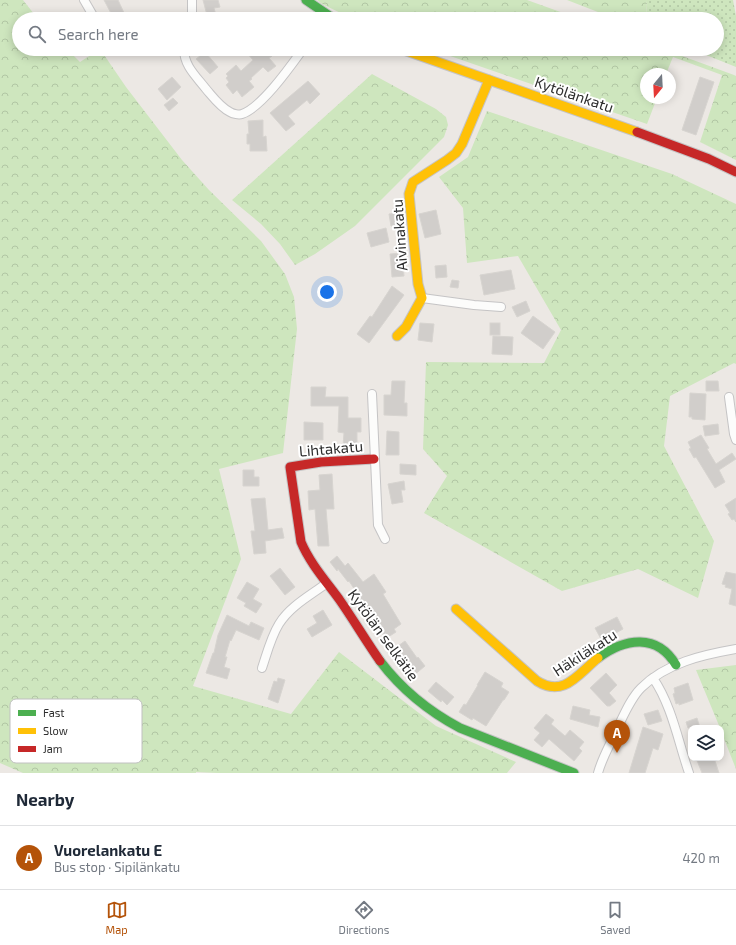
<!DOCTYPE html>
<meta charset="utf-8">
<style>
:root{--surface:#fff;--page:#f6f6f7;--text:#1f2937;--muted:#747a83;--line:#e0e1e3;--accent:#b45309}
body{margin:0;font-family:"Exo 2",sans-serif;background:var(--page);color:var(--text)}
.controls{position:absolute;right:12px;bottom:12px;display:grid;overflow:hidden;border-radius:8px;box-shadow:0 2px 10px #0003}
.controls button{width:36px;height:36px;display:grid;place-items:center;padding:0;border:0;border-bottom:1px solid var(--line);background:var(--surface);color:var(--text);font:20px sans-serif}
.compass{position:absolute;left:640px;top:68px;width:36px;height:36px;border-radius:50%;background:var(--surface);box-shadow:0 2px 10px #0003;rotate:198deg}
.you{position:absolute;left:327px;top:292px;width:14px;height:14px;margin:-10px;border:3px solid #fff;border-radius:50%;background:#1a73e8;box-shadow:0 0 0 6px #1a73e833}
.badge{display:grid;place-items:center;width:26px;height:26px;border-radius:50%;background:var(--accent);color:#fff;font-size:13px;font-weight:700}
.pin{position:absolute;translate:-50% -33px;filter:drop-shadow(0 1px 2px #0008)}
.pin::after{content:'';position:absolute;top:21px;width:14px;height:12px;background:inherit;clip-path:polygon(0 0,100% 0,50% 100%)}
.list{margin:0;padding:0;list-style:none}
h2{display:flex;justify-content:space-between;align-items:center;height:52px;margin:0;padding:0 16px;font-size:17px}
h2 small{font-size:13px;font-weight:400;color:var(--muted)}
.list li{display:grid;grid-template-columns:26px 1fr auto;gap:12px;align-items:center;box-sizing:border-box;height:64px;padding:0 16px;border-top:1px solid var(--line)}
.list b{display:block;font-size:15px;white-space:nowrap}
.list p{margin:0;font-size:13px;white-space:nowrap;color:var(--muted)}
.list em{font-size:13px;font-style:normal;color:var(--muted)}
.icon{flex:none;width:22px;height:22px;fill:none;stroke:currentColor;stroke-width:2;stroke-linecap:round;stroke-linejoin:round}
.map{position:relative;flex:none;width:736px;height:773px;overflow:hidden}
.search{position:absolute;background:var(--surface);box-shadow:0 2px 10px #0003;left:12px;right:12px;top:12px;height:44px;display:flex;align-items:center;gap:10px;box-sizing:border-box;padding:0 14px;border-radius:22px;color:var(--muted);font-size:15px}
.sheet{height:116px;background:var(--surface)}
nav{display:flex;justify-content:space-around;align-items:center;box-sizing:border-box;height:56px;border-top:1px solid var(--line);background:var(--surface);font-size:11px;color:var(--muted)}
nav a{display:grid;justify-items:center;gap:2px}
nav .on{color:var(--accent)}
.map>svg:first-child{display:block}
</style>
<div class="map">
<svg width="736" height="773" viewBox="0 0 736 773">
<defs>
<pattern id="grass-dots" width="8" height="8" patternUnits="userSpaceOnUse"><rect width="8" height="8" fill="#cee6be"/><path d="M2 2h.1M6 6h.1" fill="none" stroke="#b1c6a4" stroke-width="1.8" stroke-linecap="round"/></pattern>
<pattern id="forest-crowns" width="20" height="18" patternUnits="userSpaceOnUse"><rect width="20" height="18" fill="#cee6be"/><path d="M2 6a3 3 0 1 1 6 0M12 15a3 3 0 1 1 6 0" fill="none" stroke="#b1c6a4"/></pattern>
</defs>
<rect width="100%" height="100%" fill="#ece8e4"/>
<polygon fill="url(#grass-dots)" points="647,0 733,0 736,16 736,67 691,49 717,49 717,19 646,19"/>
<g fill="url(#forest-crowns)">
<polygon points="0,0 23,0 38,19 19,19 19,49 67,49 80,62 100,49 126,87 182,160 209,190 261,241 285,274 294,297 297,329 283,453 219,469 241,559 193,686 291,714 339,652 436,726 516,762 507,773 217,773 196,772 196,773 23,773 0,763"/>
<polygon points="317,0 527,0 580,19 353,19 322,4"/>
<polygon points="567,0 647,0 646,19 616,19"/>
<polygon points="430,49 663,49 734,75 736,76 736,160 700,142 722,75 673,57 666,74 646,74 646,98 657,98 647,124"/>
<polygon points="372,74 436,109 446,117 448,125 444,137 355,226 315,254 295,265 280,244 261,224 232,200"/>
<polygon points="487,111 672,174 736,204 736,364 734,363 670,396 664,446 714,541 698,598 638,569 562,591 424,513 447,476 423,449 426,362 544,363 561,330 518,256 467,263 463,208 439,177 468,157"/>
<polygon points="736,665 736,769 721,731 721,728 720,728 696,670"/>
</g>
<g fill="#d1cecb" stroke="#d7d4d0">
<polygon points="104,0 118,0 125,15 118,19 114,19"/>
<polygon points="203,0 218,0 220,7 214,8 217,19 208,19"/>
<polygon points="250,49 266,49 272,56 269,58 276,66 268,72 263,67 251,78 252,79 249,81 254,87 242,97 237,90 233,94 226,85 229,82 226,78 228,76 226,74 236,65 241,71 253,60 247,53"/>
<polygon points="205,52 218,67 210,74 196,59"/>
<polygon points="172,77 181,87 167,100 158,89"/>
<polygon points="700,77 714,82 696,135 682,130"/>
<polygon points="308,81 320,94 310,104 307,100 288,116 295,124 286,131 270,113"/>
<polygon points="173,98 178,103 169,111 164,105"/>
<polygon points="263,120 263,137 266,136 267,151 250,151 250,144 247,144 247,134 249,134 248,121"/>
<polygon points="436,210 441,234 425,238 419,214"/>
<polygon points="397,213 399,225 391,226 389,214"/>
<polygon points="386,228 389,242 371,247 367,233"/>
<polygon points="402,253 404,276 392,277 390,254"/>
<polygon points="446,265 447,277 436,278 435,266"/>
<polygon points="511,270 515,289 484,295 480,275"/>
<polygon points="452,280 459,281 458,288 450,287"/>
<polygon points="392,286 404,295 369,343 357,334 370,316 372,317"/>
<polygon points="526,301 530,311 517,317 512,307"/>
<polygon points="533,316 555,332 543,349 521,333"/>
<polygon points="420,323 434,324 432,342 418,340"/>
<rect x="490" y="323" width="10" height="12"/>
<polygon points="493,336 513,337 512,355 492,354"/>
<polygon points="392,381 405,381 404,403 407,403 407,416 384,415 384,395 391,395"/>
<polygon points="706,381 718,381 719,391 706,391"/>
<polygon points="311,387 326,387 325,397 348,397 348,418 361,418 361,432 357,432 357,446 343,446 344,433 338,432 339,406 311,406"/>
<polygon points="690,393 706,394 705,420 692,419 692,417 689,417"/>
<polygon points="304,422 323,423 323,440 304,440"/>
<polygon points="718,424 719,434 705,436 703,426"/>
<polygon points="387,431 399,432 399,455 386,455"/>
<polygon points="701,435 709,448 707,449 716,464 732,453 736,459 719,470 725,482 715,488 696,457 694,458 689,449 691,448 688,442"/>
<polygon points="400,464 416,465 416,475 400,474"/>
<polygon points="243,470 254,470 254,477 259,477 259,486 243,486"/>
<polygon points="332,474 334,509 326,509 329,546 318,546 315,509 309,510 308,491 320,490 319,475"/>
<polygon points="404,481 405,490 401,490 403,502 392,504 388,484"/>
<polygon points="265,498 268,530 282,528 284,538 265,541 266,553 254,554 251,531 255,531 251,499"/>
<polygon points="736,498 736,522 734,519 732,520 728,514 730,513 725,505"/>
<polygon points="337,556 345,566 348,563 363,582 374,574 386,592 383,594 401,624 394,629 396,632 385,639 382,633 379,635 370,620 373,618 366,606 360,610 353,600 359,596 349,581 348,582 338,569 337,571 330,562"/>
<polygon points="280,568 295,587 285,595 270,576"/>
<polygon points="726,572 736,574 736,606 729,604 732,589 725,587 726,585 722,584"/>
<polygon points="247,582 259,589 253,599 262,604 256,613 244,606 246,603 237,598"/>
<polygon points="323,610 332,625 312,637 307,629 317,623 313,616"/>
<polygon points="227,615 249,626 251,622 264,628 259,640 236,630 231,641 230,640 225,657 227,657 224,667 230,669 227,679 206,673 213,653 214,653 218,635"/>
<polygon points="617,617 623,629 607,638 606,637 601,639 595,628"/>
<polygon points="405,641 417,658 418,657 425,666 413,676 404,665 402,666 399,662 398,663 392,656 393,655 391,651"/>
<polygon points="485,672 503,683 501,687 509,692 504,700 503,700 486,726 473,718 472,720 459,712 464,704 466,705 478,685 477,685"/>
<polygon points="606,673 617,685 609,693 616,701 610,706 607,706 590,688"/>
<polygon points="278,678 285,680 278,703 268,699 274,681 277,682"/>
<polygon points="436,682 454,697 447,705 442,700 441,702 428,691"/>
<polygon points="688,683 693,700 679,705 679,703 676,704 673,694 675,693 674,688"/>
<polygon points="573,706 590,710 589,715 600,717 598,727 570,719"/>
<polygon points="658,710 662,721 648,725 644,714"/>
<polygon points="546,714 554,720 551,724 565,736 570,730 584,742 579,748 582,751 574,761 549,739 542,747 534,740 540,733 534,728"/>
<polygon points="697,718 700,728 688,728 686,722"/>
<polygon points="643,727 663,734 658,750 653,748 645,773 629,773"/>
<polygon points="696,758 714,758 719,773 702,773"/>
</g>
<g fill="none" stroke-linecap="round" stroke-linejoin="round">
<g stroke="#c5c4c5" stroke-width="10">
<g id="street">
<polyline points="84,0 95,19"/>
<polyline points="192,0 192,19"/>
<path d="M184,49c0,17 12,27 22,40 7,8 14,18 24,23 3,2 9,3 12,2 20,-7 48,-47 61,-65"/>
<polyline points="422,298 474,305 501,307"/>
<polyline points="372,394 378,525 385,539"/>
<polyline points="729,397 734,434 736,440"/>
<path d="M262,668c5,-15 9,-31 17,-44 11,-18 32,-29 48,-41"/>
<path d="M653,678c19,28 25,63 36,95"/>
<path d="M598,773c4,-15 12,-28 18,-42 7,-14 14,-32 25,-43 25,-25 61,-33 95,-39"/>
</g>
</g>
<g stroke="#c5c4c5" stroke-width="11">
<g id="fast">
<polyline points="306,0 334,19"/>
<path d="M598,658c27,-20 59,-25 78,7"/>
<path d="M380,661c22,29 48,50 80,67l114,45"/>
</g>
</g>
<g stroke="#c5c4c5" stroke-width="11">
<g id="slow">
<polyline points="401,49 637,132"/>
<polyline points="397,336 406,327 422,298 418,284 409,194 413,182 447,160 456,153 462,144 489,80"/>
<path d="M456,609l81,72c27,17 41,-7 61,-23"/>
</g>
</g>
<g stroke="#c5c4c5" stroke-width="11">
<g id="jam">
<polyline points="637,132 709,159 736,172"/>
<path d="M374,459l-53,3 -31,5 11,75c9,21 24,38 38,57 14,20 27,42 41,62"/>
</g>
</g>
<use href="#street" stroke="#fcfcfb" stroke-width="8"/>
<use href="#fast" stroke="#4caf50" stroke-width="9"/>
<use href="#slow" stroke="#ffc107" stroke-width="9"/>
<use href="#jam" stroke="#c62828" stroke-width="9"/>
</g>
<g text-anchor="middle" stroke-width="4" stroke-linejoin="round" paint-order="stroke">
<g font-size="15" fill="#2e2e2e" stroke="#fff">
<text transform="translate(574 95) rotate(19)" y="5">Kytölänkatu</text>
<text transform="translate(400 235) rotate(-94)" y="5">Aivinakatu</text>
<text transform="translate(331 449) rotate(-5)" y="5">Lihtakatu</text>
<text transform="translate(383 635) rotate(54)" y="5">Kytölän selkätie</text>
<text transform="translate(585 653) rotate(-33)" y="5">Häkiläkatu</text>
</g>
</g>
<rect x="10" y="699" width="132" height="64" rx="6" fill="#fff" stroke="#c0c0c0" stroke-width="1"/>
<rect x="18" y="710" width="18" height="6" fill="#4caf50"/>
<rect x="18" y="728" width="18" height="6" fill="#ffc107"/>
<rect x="18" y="746" width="18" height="6" fill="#c62828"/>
<g font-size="11" fill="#2e2e2e">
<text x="43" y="717">Fast</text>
<text x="43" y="735">Slow</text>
<text x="43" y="753">Jam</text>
</g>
</svg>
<div class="controls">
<button><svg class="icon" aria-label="layers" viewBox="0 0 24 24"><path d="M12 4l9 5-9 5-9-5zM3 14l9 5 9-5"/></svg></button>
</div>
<svg class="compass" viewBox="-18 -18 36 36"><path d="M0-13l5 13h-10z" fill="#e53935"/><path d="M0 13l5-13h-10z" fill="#747a83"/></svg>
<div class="you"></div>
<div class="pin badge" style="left:617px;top:753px">A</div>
<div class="search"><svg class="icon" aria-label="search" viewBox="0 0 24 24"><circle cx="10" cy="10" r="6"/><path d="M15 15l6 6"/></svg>Search here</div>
</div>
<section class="sheet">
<h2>Nearby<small></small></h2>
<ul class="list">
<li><span class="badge">A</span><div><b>Vuorelankatu E</b><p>Bus stop · Sipilänkatu</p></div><em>420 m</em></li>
</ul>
</section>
<nav>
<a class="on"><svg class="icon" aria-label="map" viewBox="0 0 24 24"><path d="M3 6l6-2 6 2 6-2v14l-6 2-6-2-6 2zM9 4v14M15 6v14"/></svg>Map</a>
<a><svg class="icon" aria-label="directions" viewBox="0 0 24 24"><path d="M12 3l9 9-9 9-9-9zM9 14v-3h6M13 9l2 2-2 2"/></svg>Directions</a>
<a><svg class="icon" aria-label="saved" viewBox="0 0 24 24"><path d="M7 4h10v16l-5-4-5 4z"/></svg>Saved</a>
</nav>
